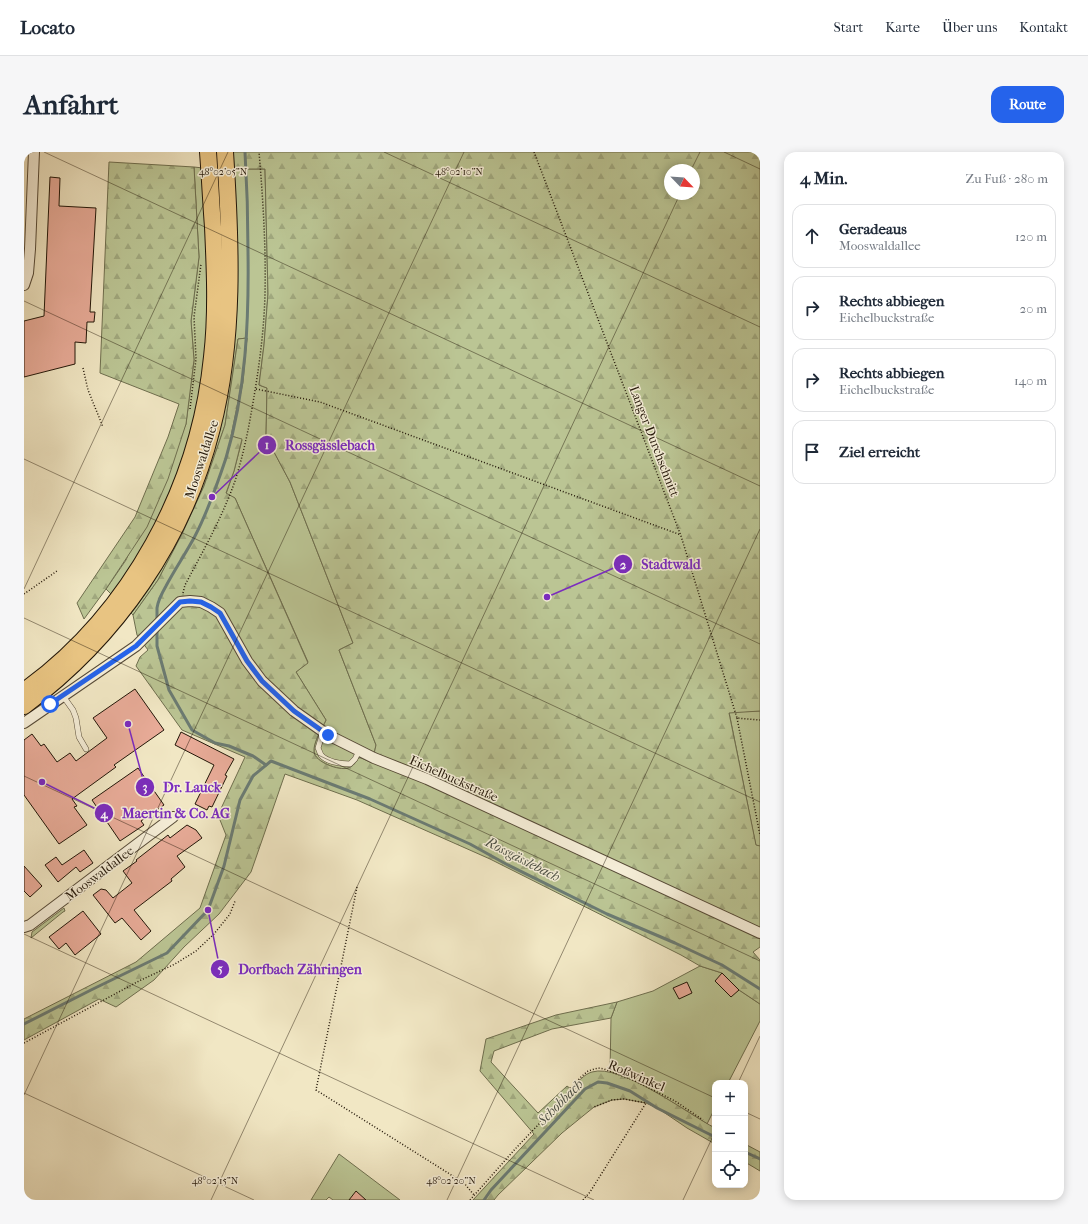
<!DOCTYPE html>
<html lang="de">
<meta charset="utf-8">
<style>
:root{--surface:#fff;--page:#f6f6f7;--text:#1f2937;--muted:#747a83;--line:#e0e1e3;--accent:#2563eb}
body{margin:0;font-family:"IM FELL French Canon",serif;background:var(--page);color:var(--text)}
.controls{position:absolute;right:12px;bottom:12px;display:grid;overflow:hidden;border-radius:8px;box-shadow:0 2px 10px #0003}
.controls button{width:36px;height:36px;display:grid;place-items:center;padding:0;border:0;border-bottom:1px solid var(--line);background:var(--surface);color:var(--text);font:20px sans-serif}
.compass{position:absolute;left:640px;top:12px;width:36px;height:36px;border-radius:50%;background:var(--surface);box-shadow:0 2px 10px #0003;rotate:115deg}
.stop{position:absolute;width:12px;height:12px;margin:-9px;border:3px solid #2563eb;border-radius:50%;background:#fff}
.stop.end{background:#2563eb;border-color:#fff;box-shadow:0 1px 4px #0008}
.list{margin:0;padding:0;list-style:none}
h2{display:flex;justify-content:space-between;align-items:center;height:52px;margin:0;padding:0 16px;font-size:17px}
h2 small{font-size:13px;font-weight:400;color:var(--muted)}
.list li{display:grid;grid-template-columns:26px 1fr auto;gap:12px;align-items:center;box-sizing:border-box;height:64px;margin:0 8px 8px;padding:0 8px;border:1px solid var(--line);border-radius:12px}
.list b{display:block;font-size:15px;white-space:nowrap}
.list p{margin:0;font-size:13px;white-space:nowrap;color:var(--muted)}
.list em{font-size:13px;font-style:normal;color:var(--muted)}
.icon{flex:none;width:22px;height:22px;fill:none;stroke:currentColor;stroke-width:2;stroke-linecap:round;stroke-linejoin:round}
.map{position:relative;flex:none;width:736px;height:1048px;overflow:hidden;border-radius:12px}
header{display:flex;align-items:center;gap:24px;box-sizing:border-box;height:56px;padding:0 20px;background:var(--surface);border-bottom:1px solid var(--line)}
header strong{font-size:19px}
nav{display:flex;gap:22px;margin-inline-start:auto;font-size:14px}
.intro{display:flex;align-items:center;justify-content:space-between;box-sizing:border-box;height:96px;padding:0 24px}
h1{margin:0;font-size:28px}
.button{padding:10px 18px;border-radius:12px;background:var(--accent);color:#fff;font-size:14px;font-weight:700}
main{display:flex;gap:24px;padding:0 24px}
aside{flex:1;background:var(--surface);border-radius:12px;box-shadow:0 2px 10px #0003}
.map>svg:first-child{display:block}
</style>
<header>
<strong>Locato</strong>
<nav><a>Start</a><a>Karte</a><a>Über uns</a><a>Kontakt</a></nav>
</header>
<div class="intro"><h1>Anfahrt</h1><a class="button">Route</a></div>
<main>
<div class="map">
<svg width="736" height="1048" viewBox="0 0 736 1048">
<defs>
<pattern id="forest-firs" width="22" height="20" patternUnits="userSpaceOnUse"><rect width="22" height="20" fill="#bbc594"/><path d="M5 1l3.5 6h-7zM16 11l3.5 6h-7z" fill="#a0a87e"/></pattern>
</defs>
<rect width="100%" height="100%" fill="#f1e7c4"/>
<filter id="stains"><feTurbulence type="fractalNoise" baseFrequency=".005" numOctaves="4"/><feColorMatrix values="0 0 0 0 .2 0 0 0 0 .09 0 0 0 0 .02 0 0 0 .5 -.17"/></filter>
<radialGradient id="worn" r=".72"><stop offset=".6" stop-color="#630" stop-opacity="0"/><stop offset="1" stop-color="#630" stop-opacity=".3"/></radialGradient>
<g fill="#bbc594" stroke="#6e6e4e">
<polygon points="170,15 179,16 183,104 183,172 182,201 175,251 154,323 119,397 104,421 87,442 82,437 102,408 162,272 170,208 167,169 175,105"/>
<path d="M206,17h35l3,125 -4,51 -5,40 8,3 -1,49 24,45 63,161 -14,7 37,95 -4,18 -13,-5c-3,4 -6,9 -11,10 -9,3 -33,-6 -34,-16 -1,-10 8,-23 12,-32l-30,-48 12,-10 -73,-164 -9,-4 8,-23 8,-31 -10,-4 11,-54 4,-44 -9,1 -13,86 -21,61 -22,48 -24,46 -25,35 -5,-5 66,-117z"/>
<polygon points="736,559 736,694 732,694 705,560"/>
<polygon points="40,756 41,759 39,760 7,786 8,780"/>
<path d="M676,814l22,7 17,17 21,14v17l-32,62h-13v25l-8,16c-11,-7 -22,-14 -32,-20 -21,-13 -43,-24 -65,-32l1,-54 6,-16 36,-11z"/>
<polygon points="315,1002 376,1048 309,1048 305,1045 302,1048 287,1048"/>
</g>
<g fill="url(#forest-firs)" stroke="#6e6e4e" fill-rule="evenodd">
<path d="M209,0h527v559l-31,2 27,132 4,1v101l-7,5 7,8v44l-21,-14 -17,-17 -22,-7 -19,-11 -191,-96 -133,-59 -72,-26 -34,98 -32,42 -35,33 -30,33 -38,27 -17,-8 -75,41v-21l112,-57 64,-54 26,-73 -8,-20 27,-58 -63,-27 -46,-64 4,-9 8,-7 -11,-15 -4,-20 25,-35 24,-46 22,-48 21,-61 13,-86 9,-1 -5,44 -11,54 11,3 -8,32 -8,22 9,5 73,165 -12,9 30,48c-4,9 -13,22 -12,32 1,10 25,19 34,16 5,-1 8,-6 11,-11l13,6 4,-18 -37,-95 14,-7 -63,-161 -24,-45 1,-49 -8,-3 5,-40 4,-51 -3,-125h-31zM646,18h24v24h-24z"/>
<polygon points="85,10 170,15 175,105 167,169 170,208 162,272 144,327 123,375 82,437 60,467 53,451 111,365 144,285 155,252 76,221"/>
<path d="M593,850l-6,16 -59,11 -58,22 -3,11 47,51 29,-27 4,3c6,-6 13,-15 21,-17 29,-9 96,42 123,56v16l-28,-16 -28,-19 -13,-6 -22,-4 -12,1 -18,7 -32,26 -64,62 -4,5h-21l61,-66 -54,-63 6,-32 70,-24z"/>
<polygon points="721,992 736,1000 736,1019 721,1010"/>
</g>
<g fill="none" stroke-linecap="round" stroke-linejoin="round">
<g stroke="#6b7b73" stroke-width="3">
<path d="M133,468c0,-4 0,-8 0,-12 1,-8 5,-15 9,-22 9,-17 20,-33 29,-50 13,-25 22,-51 31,-78 20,-67 23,-137 22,-206 0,-34 -1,-67 -3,-100"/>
<polyline points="133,476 133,494 145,538 168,578 191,591 205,594 229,604 242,613"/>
<polyline points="0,872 67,838 143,801 184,758 200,714 216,648 229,624 247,609 346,647 446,692 482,712 583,762 651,791 698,813 736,837"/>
<polyline points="721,1000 736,1007"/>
<polyline points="460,1048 467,1038 561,937 574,930 583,931 606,939 633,956 691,985"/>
</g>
</g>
<g fill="#e8ab98" stroke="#221608">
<polygon points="26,25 36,26 35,54 72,56 66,160 71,160 70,170 63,170 62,191 51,190 51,212 0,225 0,169 20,164"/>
<polygon points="111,537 140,578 90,613 92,615 48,647 53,654 50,655 63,673 35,692 0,643 0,588 8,582 17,594 20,592 33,610 46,601 52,609 83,586 69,566"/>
<polygon points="157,580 210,607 201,623 203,624 188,655 185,654 183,658 171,652 190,613 151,593"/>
<polygon points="114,616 140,653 117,669 120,673 96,689 68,648"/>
<polygon points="163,673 172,678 178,686 153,704 161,715 147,727 148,729 110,758 127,779 117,788 98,766 91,771 69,743 77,737 82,738 89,746 108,731 99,719 113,709 112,708 144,683 146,686"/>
<polygon points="60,698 69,711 56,720 52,715 34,730 21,713 32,705 38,713"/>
<polygon points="0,714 18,734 6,745 0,739"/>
<polygon points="59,759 77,782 51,803 42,791 35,797 25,785"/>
<polygon points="698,821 715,838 707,845 691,829"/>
<polygon points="663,830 668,841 655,847 649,836"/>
<polygon points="332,1039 342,1048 325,1048"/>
</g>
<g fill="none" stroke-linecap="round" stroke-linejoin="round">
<g stroke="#564a37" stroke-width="6">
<g id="service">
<polyline points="39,544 49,558 52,566 55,585 62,597"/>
<path d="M299,580l-5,16c1,2 2,5 3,7 6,7 20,9 29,9l5,-5 4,-8"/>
</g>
</g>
<g stroke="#564a37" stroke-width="12">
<g id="minor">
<polyline points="0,133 4,121 6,97 10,0"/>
<polyline points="0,571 112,494 156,450 166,449 177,450 187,455 196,461 223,509 238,529 270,559 304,583 350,606 403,627 736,781"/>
<polyline points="0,775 6,773 149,665"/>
</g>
</g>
<g stroke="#221608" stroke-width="18">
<g id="primary">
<path d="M0,539c107,-77 175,-204 188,-334 5,-43 3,-87 1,-130 -2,-25 -3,-50 -5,-75"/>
<path d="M0,554c93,-69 160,-166 188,-278 23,-89 19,-185 13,-276"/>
</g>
</g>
<g stroke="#221608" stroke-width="1.5" stroke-dasharray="1 2" stroke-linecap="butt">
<polyline points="510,0 657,384 713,566 736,568"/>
<polyline points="59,216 64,238 79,275"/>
<polyline points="232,237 296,250 657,383"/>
<polyline points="166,257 172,207 170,165 177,112"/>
<path d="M159,441l2,-8c18,-34 37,-67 50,-104 7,-22 12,-44 16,-67 7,-39 13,-80 14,-120 1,-48 -2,-95 -6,-142"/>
<polyline points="0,442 33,419"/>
<polyline points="713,566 736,683"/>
<polyline points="333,735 292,938 440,1031 450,1043"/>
<polyline points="0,891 115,829 151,812 172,799 190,782 206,762 211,749"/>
<polyline points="446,1048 493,995 534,952 546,937 557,925 564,919 574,916 580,917 609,928 651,949 679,968"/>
<polyline points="559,1048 566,1040 622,951 600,947 588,948 570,955"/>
</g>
<use href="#service" stroke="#f6efd9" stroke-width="5"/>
<use href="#minor" stroke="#f6efd9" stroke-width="10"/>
<use href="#primary" stroke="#e8c482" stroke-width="16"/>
</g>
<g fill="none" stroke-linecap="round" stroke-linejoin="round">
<polyline stroke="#2563eb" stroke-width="5" points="26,552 112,494 156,450 166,449 177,450 187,455 196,461 223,509 238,529 270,559 304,583"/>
</g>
<path fill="none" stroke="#221608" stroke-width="1" stroke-opacity="0.45" d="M20,0l716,334M360,0l376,175M700,0l36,17M667,18l9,-18M0,149l736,343M0,307l736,343M0,437l204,-437M0,466l736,343M0,624l691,322M0,782l570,266M714,931l22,-47M0,941l230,107M0,943l440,-943M721,960l15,7M187,1048l469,-1006M423,1048l313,-671M659,1048l32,-68"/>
<g text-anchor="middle" stroke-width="3" stroke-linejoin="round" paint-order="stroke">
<g font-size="13" fill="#221608" stroke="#f6efd9">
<text transform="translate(631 289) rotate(69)" y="5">Langer Durchschnitt</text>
<text transform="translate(177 307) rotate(-72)" y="5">Mooswaldallee</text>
<text transform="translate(430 626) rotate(24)" y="5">Eichelbuckstraße</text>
<text transform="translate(75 721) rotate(-37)" y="5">Mooswaldallee</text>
<text transform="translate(613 923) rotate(23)" y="5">Roßwinkel</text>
</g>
<g font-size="14" font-style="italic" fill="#4d5146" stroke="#f6efd9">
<text transform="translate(499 707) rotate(27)" y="5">Rossgässlebach</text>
<text transform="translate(536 950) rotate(-45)" y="5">Schobbach</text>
</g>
</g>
<g font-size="10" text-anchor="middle" fill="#221608" stroke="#f6efd9" stroke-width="3" stroke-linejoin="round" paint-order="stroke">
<text x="199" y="23">48°02'05"N</text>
<text x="435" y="23">48°02'10"N</text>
<text x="191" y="1032">48°02'15"N</text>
<text x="427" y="1032">48°02'20"N</text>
</g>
<path fill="none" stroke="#7b2cbf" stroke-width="1.5" d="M188 345L243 293M523 445L599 412M104 572L121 635M18 630L80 661M184 758L196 817"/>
<g fill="#7b2cbf" stroke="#f6efd9" stroke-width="1.5">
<circle cx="188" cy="345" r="4"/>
<circle cx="523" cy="445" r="4"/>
<circle cx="104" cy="572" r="4"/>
<circle cx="18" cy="630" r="4"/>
<circle cx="184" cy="758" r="4"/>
<circle cx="243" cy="293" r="10"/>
<circle cx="599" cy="412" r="10"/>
<circle cx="121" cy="635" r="10"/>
<circle cx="80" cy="661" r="10"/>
<circle cx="196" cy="817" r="10"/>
</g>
<g font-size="12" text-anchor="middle" font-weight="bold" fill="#fff">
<text x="243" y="297">1</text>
<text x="599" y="417">2</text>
<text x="121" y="639">3</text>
<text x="80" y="666">4</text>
<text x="196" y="821">5</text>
</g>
<g font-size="14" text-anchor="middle" font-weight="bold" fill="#7b2cbf" stroke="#f6efd9" stroke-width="3" stroke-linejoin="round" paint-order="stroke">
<text x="306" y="298">Rossgässlebach</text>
<text x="647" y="417">Stadtwald</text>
<text x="168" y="640">Dr. Lauck</text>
<text x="152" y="666">Maertin &amp; Co. AG</text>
<text x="276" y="822">Dorfbach Zähringen</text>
</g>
<rect width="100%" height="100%" filter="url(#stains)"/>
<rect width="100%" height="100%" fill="url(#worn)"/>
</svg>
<div class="controls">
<button>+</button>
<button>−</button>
<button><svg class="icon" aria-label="locate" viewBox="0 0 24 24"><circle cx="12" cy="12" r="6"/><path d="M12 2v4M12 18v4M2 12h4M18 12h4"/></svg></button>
</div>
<svg class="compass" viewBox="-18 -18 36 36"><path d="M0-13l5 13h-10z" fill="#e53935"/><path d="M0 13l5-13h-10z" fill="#747a83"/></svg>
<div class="stop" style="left:26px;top:552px"></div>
<div class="stop end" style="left:304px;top:583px"></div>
</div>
<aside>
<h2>4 Min.<small>Zu Fuß · 280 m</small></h2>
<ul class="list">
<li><svg class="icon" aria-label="ahead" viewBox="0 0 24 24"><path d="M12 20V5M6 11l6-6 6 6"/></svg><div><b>Geradeaus</b><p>Mooswaldallee</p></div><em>120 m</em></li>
<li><svg class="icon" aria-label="right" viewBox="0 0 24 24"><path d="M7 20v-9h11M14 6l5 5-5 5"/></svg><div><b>Rechts abbiegen</b><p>Eichelbuckstraße</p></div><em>20 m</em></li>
<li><svg class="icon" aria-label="right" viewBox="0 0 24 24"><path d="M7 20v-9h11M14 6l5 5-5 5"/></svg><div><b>Rechts abbiegen</b><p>Eichelbuckstraße</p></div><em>140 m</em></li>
<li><svg class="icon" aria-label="arrive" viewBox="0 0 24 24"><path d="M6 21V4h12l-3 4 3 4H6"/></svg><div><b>Ziel erreicht</b></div></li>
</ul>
</aside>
</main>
